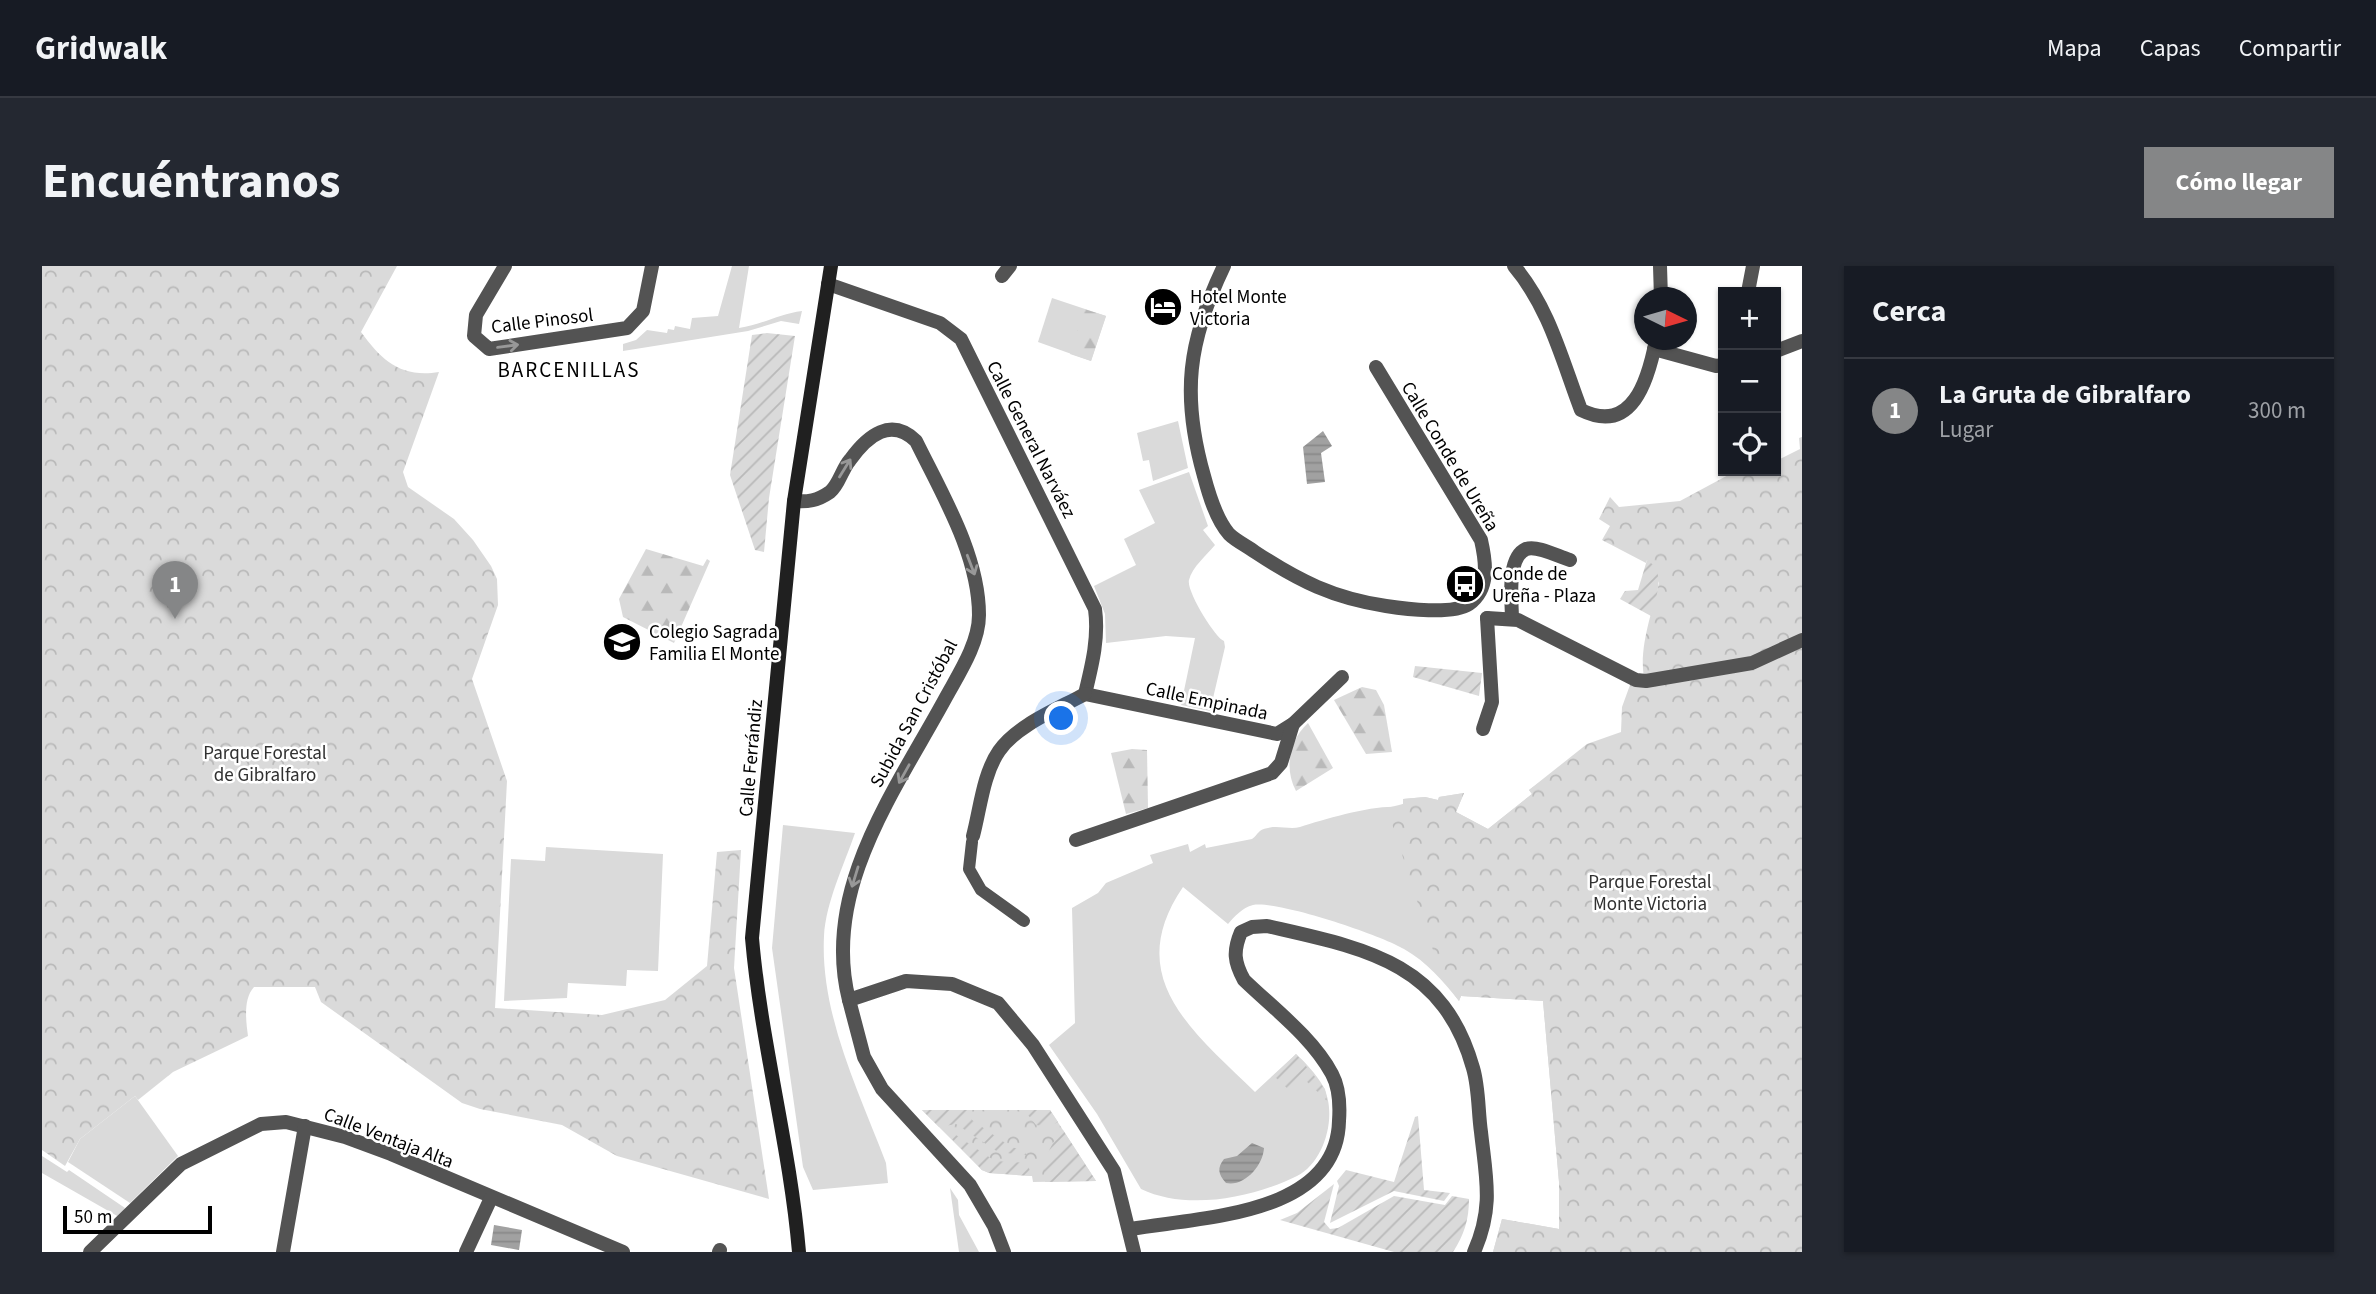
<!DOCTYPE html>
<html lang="es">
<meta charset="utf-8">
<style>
:root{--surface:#171b24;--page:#242831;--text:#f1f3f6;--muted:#9ea1a6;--line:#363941;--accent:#858687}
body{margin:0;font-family:"Source Sans 3",sans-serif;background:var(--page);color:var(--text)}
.controls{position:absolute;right:21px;top:21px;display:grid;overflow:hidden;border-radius:0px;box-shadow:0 2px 5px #0004}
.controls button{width:63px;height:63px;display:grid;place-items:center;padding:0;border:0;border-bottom:2px solid var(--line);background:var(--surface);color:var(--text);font:35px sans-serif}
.compass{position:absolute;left:1592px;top:21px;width:63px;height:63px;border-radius:50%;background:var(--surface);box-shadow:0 2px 5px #0004;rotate:95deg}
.scale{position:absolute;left:21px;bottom:18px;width:149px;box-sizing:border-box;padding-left:7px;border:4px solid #000;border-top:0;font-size:19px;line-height:24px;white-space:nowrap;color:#000;-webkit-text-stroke:5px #fff;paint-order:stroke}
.you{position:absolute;left:1020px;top:453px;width:24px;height:24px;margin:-18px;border:5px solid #fff;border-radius:50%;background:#1a73e8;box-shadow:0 0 0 10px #1a73e833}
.badge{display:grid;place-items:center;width:46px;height:46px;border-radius:50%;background:var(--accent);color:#fff;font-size:23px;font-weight:700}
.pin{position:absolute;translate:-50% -58px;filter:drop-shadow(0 2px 4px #0008)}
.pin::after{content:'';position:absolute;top:37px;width:24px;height:21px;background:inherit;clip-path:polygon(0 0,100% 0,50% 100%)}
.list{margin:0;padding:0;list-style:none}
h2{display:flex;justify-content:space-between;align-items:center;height:91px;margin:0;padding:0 28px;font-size:30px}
h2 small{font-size:23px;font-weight:400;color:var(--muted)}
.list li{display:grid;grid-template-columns:46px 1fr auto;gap:21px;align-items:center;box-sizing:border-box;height:105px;padding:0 28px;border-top:2px solid var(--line)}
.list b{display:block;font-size:26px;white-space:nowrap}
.list p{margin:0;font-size:23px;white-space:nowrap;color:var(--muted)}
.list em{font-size:23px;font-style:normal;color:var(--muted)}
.icon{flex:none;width:38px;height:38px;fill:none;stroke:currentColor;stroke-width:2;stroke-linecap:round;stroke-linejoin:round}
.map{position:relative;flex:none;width:1760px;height:986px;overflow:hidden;border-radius:0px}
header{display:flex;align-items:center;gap:42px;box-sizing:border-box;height:98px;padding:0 35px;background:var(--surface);border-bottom:2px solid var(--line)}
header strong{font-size:33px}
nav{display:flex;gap:38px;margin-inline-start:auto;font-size:24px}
.intro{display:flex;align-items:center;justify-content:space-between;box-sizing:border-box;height:168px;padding:0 42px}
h1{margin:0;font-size:49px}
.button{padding:18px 32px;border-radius:0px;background:var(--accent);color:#fff;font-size:24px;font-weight:700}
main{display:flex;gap:42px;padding:0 42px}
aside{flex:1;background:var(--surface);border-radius:0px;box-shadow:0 2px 5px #0004}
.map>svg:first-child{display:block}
</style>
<header>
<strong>Gridwalk</strong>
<nav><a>Mapa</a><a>Capas</a><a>Compartir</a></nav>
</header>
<div class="intro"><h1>Encuéntranos</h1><a class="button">Cómo llegar</a></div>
<main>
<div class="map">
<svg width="1760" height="986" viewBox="0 0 1760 986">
<defs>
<pattern id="forest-firs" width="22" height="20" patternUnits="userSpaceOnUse" patternTransform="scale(1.75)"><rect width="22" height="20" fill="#dadada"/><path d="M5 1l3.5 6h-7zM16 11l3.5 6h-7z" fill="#b9b9b9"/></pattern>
<pattern id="park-crowns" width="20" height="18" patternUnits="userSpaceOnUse" patternTransform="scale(1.75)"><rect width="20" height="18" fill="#dadada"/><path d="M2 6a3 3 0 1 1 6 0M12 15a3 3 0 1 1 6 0" fill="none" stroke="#b9b9b9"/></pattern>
<pattern id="garden-furrows" width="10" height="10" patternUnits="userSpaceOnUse" patternTransform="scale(1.75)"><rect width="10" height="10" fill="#dadada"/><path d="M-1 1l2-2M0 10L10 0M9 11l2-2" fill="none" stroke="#b9b9b9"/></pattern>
<pattern id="water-rules" width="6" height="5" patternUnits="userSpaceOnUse" patternTransform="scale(1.75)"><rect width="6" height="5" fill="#a1a1a1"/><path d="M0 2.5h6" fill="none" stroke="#898989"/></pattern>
</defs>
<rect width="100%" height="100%" fill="#fff"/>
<g fill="#dadada">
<path d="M690,0h17l-10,62c22,-3 40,-14 63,-17l-3,13 -18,-3 -33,10 -125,20v-7l13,-4 11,-10 20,3 1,-4 6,1 1,-4 15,3 2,-11 26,-2z"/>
<polygon points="1010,32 1064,50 1049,95 996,76"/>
<polygon points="1136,155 1146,202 1111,215 1107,194 1101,195 1095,167"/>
<path d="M1147,206l19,54 -5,4 12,15c-8,10 -23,22 -26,35 -3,11 27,59 35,61l1,6 -15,64 -29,-6 14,-67 -29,-2 -60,7 -1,-29 -11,-28 42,-21 -12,-26 31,-16 -16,-33z"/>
<path d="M1506,510l254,476h-309l9,-33 57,10v-47l-16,-181 -82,-5 -2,5c-16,-20 -32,-39 -55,-52 -23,-14 -127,-49 -151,-44 -11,3 -18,11 -25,19l-45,-37c-62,91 11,145 72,205l41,-38c10,9 20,20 27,32 15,28 2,76 -26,90 -45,22 -110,35 -156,13l-44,-75 -48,-69 26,-22 -3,-115 26,-15 8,-10 47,-20 -3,-8 38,-11 2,8 15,-8 1,4 46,-9c7,-5 5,-9 16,-11 10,-3 22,2 32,-1 25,-8 73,-22 98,-20l5,-3v-5l22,-2 13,3 1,-3 25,-4 -8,19 32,17 44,-35 -3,-4z"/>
<path d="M741,559l72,8c-11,32 -29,69 -31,103 -4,78 35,156 62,227l2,20 -75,7 -10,-23 -31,-219z"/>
<polygon points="504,581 621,588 616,705 585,704 584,720 526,717 525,732 462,735 469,593 503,595"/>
<polygon points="93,830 136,890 88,937 26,896 38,873"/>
<polygon points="0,890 25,906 27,904 83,942 77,951 0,907"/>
<polygon points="908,922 916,934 917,949 937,986 917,986"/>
</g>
<g fill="url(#forest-firs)">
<polygon points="1042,43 1064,50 1049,95 1028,88"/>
<polygon points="604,283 661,300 665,293 668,295 632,377 581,351 577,333"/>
<polygon points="1320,421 1334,424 1342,439 1350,486 1324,488 1292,434"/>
<path d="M1266,457l25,45 -37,23c-12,-22 -7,-51 12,-68z"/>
<polygon points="1090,483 1105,484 1106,542 1084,548 1069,487"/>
</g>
<g fill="url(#park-crowns)">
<path d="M0,0h355l-36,66c21,29 40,46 78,40l-36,100 5,15 46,32 19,21 18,26 6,13 1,26 -26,74 35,102 -12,227 107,7 63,-15 42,-34 10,-114 24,-2 -7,118 35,231 -152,-43 -55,-31 -82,-16 -18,-6 -141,-101 -6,-15h-61c-11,12 -8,34 -6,49l-75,36 -35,28 -3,-4 -55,43 -15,27 -23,-16z"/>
<path d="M1760,171v815h-309l9,-33 57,10v-47l-16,-181 -82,-5 -2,5 -17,-23 -55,-170 16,-4v-5l22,-2 13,3 1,-3 25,-4 -8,19 32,17 44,-35 -3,-4 58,-46 34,-12 1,-25 8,-22h16c-10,-30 6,-72 13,-102l-12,-23 -1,3 -44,-23 8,-14 -11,-7 11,-22 9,10 61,-6 52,-28 44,-2v-10l24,-12 -1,-11z"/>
<polygon points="880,844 1008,844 1054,915 991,916 990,910 947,907 940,904"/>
</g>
<g fill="url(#garden-furrows)">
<polygon points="725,67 753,70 727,232 722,286 713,284 688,209 710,69"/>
<path d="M1605,294c20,12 9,37 4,56l-31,-17 5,-8 13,-1z"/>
<polygon points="1373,400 1440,407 1437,430 1371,411"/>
<polygon points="1254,788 1283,823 1285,835 1260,811 1247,824 1232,810"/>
<polygon points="880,844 929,844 930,854 969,881 984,885 984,889 956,886 914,858 897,861"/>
<polygon points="982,844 1008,844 1016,856 1007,861 994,859"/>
<polygon points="1376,850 1382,924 1408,927 1402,935 1352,925 1288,957 1297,920 1295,915 1304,904 1352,916 1373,851"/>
<path d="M1021,864l33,51 -51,1c-2,-20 3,-36 18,-52z"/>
<polygon points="908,865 953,895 985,897 990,910 947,907 940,904 905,868"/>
<path d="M1292,918l-10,38 6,7 8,-1 56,-32 51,9 7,-9 17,3c0,21 -5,36 -16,53h-59l-114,-32 17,-7z"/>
</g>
<g fill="url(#water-rules)">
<polygon points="1281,165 1290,180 1279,187 1283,216 1265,218 1261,181"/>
<path d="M1210,877l12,5c-1,18 -20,39 -38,35 -8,-9 -9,-15 -2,-24l13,-3z"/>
<polygon points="452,959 480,964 477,984 449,979"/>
</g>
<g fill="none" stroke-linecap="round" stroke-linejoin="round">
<polyline stroke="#535353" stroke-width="12" points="930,576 927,603 939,624 982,655"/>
<g stroke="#535353" stroke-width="14">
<polyline points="463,0 434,49 432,70 447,83 585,62 601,45 610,0"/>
<path d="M1182,0c-36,75 -43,129 -20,210 5,19 12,43 25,58 7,7 18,12 26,18 44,29 78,46 131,54 19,3 67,9 83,-2 21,-15 17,-42 12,-64l-105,-173"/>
<path d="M1472,0c35,41 48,94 67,144 51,25 67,-29 75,-70"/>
<polyline points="1618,0 1619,32"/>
<polyline points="960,10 968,0"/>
<path d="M786,18l112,39 21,16 134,270c4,29 -3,56 -10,85"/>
<polyline points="1706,26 1711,0"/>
<polyline points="1612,83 1674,100 1681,99"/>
<polyline points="1734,85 1760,75"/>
<path d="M752,235c14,1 23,0 36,-9 9,-7 12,-23 20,-32 18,-25 41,-43 66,-19 26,53 63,114 63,174 0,29 -21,60 -34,84 -50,92 -124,191 -96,301"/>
<polyline points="1445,352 1476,354 1594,414 1604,415 1710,397 1760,374"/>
<path d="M1470,353c0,-17 -6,-61 14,-70 12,-4 33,8 44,11"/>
<polyline points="1043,428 1235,468 1251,458 1300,411"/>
<polyline points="1441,463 1450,436 1445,352"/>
<path d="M931,570c7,-26 10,-62 26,-85 18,-26 59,-42 86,-57"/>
<polyline points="1034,574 1230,507 1239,497 1251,458"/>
<path d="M1089,963c69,-12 206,-13 208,-108 1,-14 0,-34 -7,-47 -20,-37 -58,-65 -88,-94 -10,-18 -11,-29 -3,-48l11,-5 15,-1c96,22 176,35 206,142 6,20 5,43 8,64 5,46 13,75 -7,120"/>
<polyline points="48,986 139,898 219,858 244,856 303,871 349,888 581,986"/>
<polyline points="241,986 263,860"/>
<polyline points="424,986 449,932"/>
<polyline points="677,986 678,984"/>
<polyline points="962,986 952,960 928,919 840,823 822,791 807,734 864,715 910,718 956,737 991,779 1072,905 1092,986"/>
</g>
<path stroke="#202020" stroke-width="14" d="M757,986c-9,-106 -38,-209 -47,-314l42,-437 37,-235"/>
</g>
<defs><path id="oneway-shaft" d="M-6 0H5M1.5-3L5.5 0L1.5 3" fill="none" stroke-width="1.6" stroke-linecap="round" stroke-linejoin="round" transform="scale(1.75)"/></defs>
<g stroke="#989898">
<use href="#oneway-shaft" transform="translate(466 80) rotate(-8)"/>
<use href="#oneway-shaft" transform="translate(803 202) rotate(-58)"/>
<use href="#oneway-shaft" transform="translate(929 299) rotate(69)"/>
<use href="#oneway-shaft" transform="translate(862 508) rotate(119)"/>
<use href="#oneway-shaft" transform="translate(813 611) rotate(107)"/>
</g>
<defs>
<g id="hotel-disc" transform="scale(2.0125)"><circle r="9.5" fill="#000" stroke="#fff"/><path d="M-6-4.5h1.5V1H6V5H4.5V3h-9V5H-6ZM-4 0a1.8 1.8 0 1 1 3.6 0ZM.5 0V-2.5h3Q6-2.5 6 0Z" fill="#fff"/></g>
<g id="bus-disc" transform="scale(2.0125)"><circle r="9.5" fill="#000" stroke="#fff"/><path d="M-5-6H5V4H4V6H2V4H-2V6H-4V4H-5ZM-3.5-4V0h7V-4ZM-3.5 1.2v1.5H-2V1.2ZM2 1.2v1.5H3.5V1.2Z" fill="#fff"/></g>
<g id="school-disc" transform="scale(2.0125)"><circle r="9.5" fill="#000" stroke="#fff"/><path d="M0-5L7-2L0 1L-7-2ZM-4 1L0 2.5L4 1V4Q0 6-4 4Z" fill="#fff"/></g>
</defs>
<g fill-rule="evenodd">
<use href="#hotel-disc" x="1121" y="41"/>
<use href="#bus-disc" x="1423" y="318"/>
<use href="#school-disc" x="580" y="376"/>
</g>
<g text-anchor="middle" stroke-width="5" stroke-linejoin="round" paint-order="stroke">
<g font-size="19" fill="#000" stroke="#fff" text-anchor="start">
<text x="1148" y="37">Hotel Monte<tspan x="1148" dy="22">Victoria</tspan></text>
<text x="1450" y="314">Conde de<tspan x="1450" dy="22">Ureña - Plaza</tspan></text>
<text x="607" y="372">Colegio Sagrada<tspan x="607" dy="22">Familia El Monte</tspan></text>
</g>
<g font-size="19" fill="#000" stroke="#fff">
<text transform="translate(500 54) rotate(-7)" y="7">Calle Pinosol</text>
<text transform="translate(990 173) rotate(63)" y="7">Calle General Narváez</text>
<text transform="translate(1409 190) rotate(59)" y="7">Calle Conde de Ureña</text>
<text transform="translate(1165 434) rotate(12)" y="7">Calle Empinada</text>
<text transform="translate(871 447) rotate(-62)" y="7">Subida San Cristóbal</text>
<text transform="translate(708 492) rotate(-85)" y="7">Calle Ferrándiz</text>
<text transform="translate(347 871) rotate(21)" y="7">Calle Ventaja Alta</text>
</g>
<g font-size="19" fill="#313131" stroke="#fff">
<text x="223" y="493">Parque Forestal<tspan x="223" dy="22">de Gibralfaro</tspan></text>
<text x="1608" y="622">Parque Forestal<tspan x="1608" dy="22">Monte Victoria</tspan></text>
</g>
<g font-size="21" letter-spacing="2" fill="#000" stroke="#fff">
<text x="527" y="111">BARCENILLAS</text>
</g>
</g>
</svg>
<div class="controls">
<button>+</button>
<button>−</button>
<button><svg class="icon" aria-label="locate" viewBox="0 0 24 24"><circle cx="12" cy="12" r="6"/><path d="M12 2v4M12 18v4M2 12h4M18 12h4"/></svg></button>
</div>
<svg class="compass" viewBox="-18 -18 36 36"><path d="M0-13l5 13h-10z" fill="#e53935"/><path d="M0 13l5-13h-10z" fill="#9ea1a6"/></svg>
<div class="scale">50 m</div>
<div class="you"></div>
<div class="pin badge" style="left:133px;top:353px">1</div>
</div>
<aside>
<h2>Cerca<small></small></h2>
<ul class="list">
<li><span class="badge">1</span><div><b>La Gruta de Gibralfaro</b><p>Lugar</p></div><em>300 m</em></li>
</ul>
</aside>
</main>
